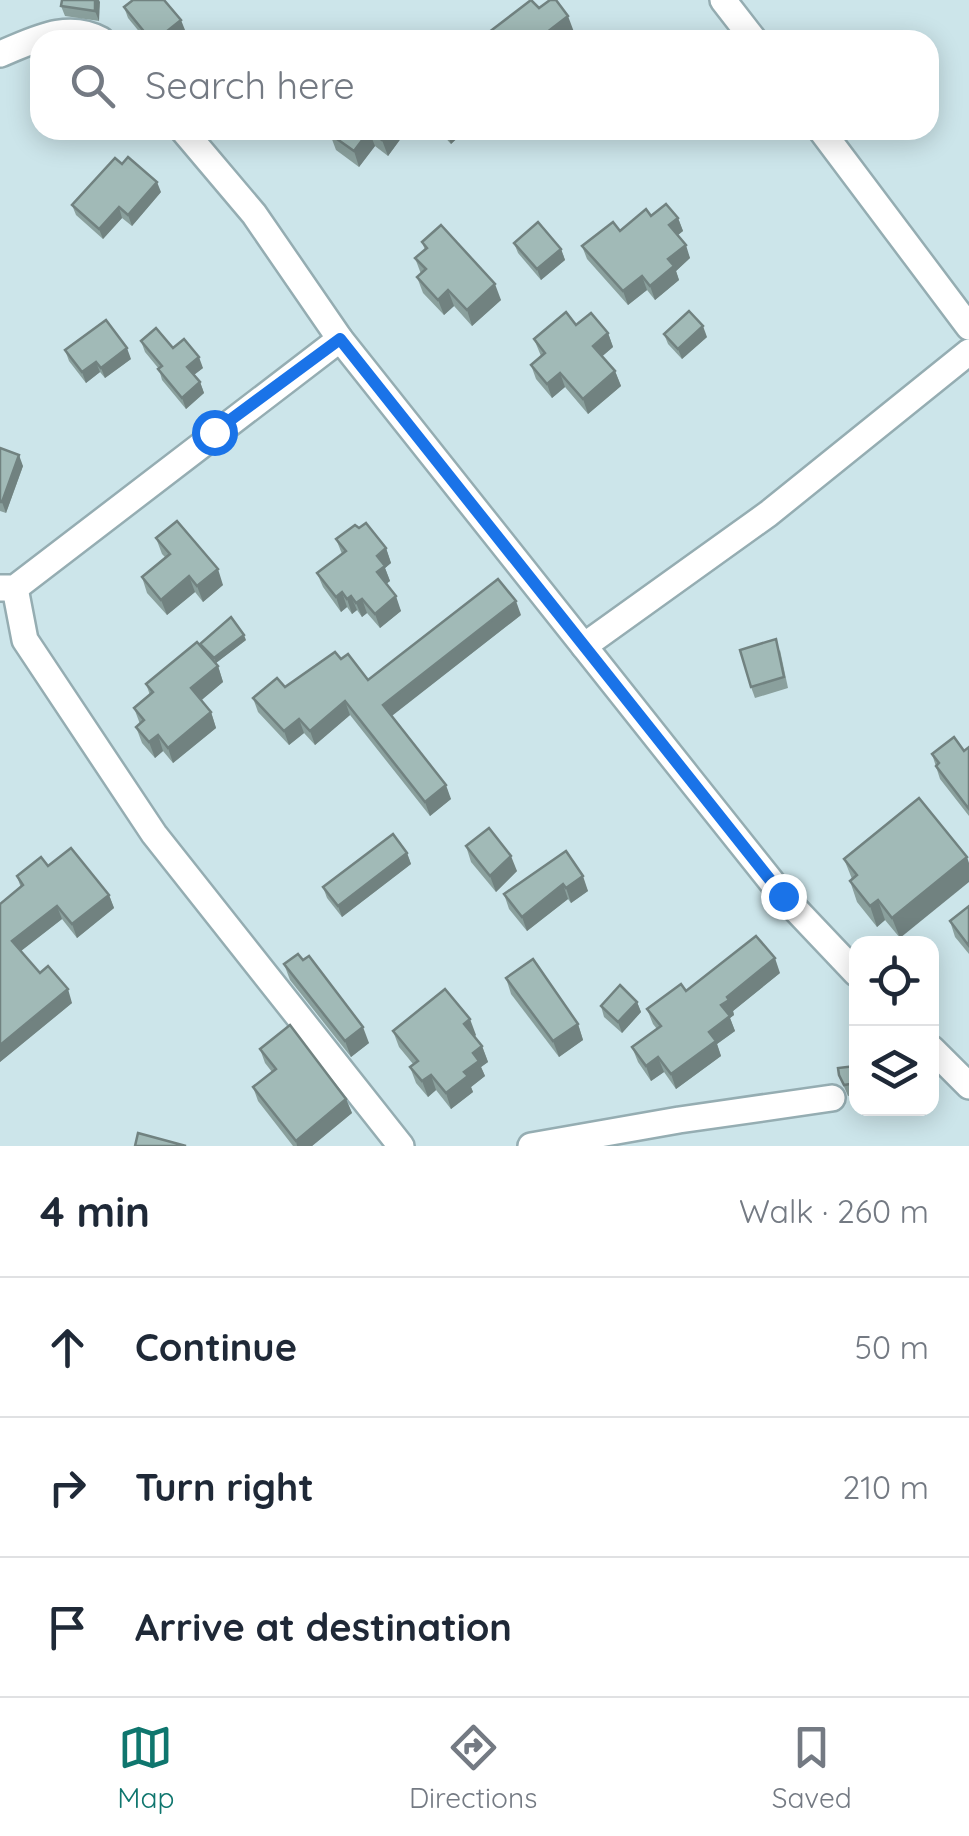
<!DOCTYPE html>
<meta charset="utf-8">
<style>
:root{--surface:#fff;--page:#f2f2f3;--text:#1f2937;--muted:#747a83;--line:#e0e1e3;--accent:#0f766e}
body{margin:0;font-family:Quicksand,sans-serif;background:var(--page);color:var(--text)}
.controls{position:absolute;right:30px;bottom:30px;display:grid;overflow:hidden;border-radius:20px;box-shadow:0 5px 25px #0003}
.controls button{width:90px;height:90px;display:grid;place-items:center;padding:0;border:0;border-bottom:2px solid var(--line);background:var(--surface);color:var(--text);font:50px sans-serif}
.stop{position:absolute;width:30px;height:30px;margin:-22px;border:8px solid #1a73e8;border-radius:50%;background:#fff}
.stop.end{background:#1a73e8;border-color:#fff;box-shadow:0 2px 10px #0008}
.list{margin:0;padding:0;list-style:none}
h2{display:flex;justify-content:space-between;align-items:center;height:130px;margin:0;padding:0 40px;font-size:42px}
h2 small{font-size:32px;font-weight:400;color:var(--muted)}
.list li{display:grid;grid-template-columns:65px 1fr auto;gap:30px;align-items:center;box-sizing:border-box;height:140px;padding:0 40px;border-top:2px solid var(--line)}
.list b{display:block;font-size:38px;white-space:nowrap}
.list em{font-size:32px;font-style:normal;color:var(--muted)}
.icon{flex:none;width:55px;height:55px;fill:none;stroke:currentColor;stroke-width:2;stroke-linecap:round;stroke-linejoin:round}
.map{position:relative;flex:none;width:969px;height:1146px;overflow:hidden}
.search{position:absolute;background:var(--surface);box-shadow:0 5px 25px #0003;left:30px;right:30px;top:30px;height:110px;display:flex;align-items:center;gap:25px;box-sizing:border-box;padding:0 35px;border-radius:30px;color:var(--muted);font-size:38px}
.sheet{height:550px;background:var(--surface)}
nav{display:flex;justify-content:space-around;align-items:center;box-sizing:border-box;height:140px;border-top:2px solid var(--line);background:var(--surface);font-size:28px;color:var(--muted)}
nav a{display:grid;justify-items:center;gap:5px}
nav .on{color:var(--accent)}
.map>svg:first-child{display:block}
</style>
<div class="map">
<svg width="969" height="1146" viewBox="0 0 969 1146">
<rect width="100%" height="100%" fill="#cce5ea"/>
<g fill="none" stroke-linecap="round" stroke-linejoin="round">
<g stroke="#95adb2" stroke-width="30">
<g id="minor">
<polyline points="723,0 754,40"/>
<path d="M0,54c33,-13 66,-33 101,-14"/>
<polyline points="183,130 254,214 340,339 688,777 783,896 856,973"/>
<polyline points="821,130 969,327"/>
<polyline points="0,588 15,588 340,339"/>
<polyline points="15,588 25,640 154,834 401,1146"/>
<polyline points="584,646 768,514 969,352"/>
<polyline points="932,1049 969,1086"/>
<polyline points="531,1146 679,1120 832,1098"/>
</g>
</g>
<use href="#minor" stroke="#fff" stroke-width="25"/>
</g>
<g fill="#8aa09d">
<polygon points="62,0 99,0 99,21 65,16 61,6"/>
<polygon points="124,7 185,30 173,40 146,40 128,18"/>
<polygon points="327,130 407,130 388,156 375,146 359,167 336,150 330,134 331,133"/>
<polygon points="438,130 466,130 451,144"/>
<polygon points="161,192 132,226 122,218 103,239 76,215 72,205"/>
<polygon points="651,216 678,218 683,231 678,235 690,258 676,271 679,280 655,300 647,290 628,305 587,259 582,246"/>
<polygon points="422,242 501,300 472,326 454,306 444,315 423,293 417,277 421,274 415,258 425,250"/>
<polygon points="514,243 561,249 565,260 541,280 518,253"/>
<polygon points="576,325 608,333 613,347 602,356 615,371 621,386 588,414 565,387 552,398 536,379 531,365 541,356 534,339"/>
<polygon points="664,334 707,337 682,359 668,344"/>
<polygon points="141,341 173,348 203,368 194,375 200,382 204,393 186,409 162,380 159,369 145,352"/>
<polygon points="65,350 131,359 105,378 100,372 86,383 69,361"/>
<polygon points="0,448 23,466 6,513 0,511"/>
<polygon points="359,528 386,548 391,563 385,568 390,581 386,584 401,611 380,628 367,613 362,617 357,610 352,614 347,607 341,612 323,587 317,573 342,554 336,539"/>
<polygon points="156,538 223,585 203,602 195,592 167,615 147,593 142,577 165,557 162,554"/>
<polygon points="521,615 391,716 451,799 430,816 350,715 315,745 304,733 289,745 258,712 253,698 285,687 341,659 368,680"/>
<polygon points="246,640 216,663 210,658 218,666 223,682 201,700 211,712 216,728 173,763 163,751 155,758 142,743 136,727 140,724 134,708 150,695 146,684 201,647"/>
<polygon points="780,650 788,688 755,698 751,687"/>
<polygon points="969,747 969,816 940,779 932,754 964,751"/>
<polygon points="919,798 900,938 885,920 877,927 857,902 850,881 852,879 844,859"/>
<polygon points="466,846 517,871 496,892 471,862"/>
<polygon points="566,851 588,891 571,903 568,899 527,931 509,909 504,894"/>
<polygon points="407,853 411,864 342,917 327,898 323,887"/>
<polygon points="48,866 109,895 114,908 77,938 62,919 21,951 40,973 72,1003 0,1062 0,904 21,888 17,876"/>
<polygon points="969,906 969,954 955,937 950,921"/>
<polygon points="284,964 369,1043 351,1057 290,980"/>
<polygon points="780,973 733,1011 734,1015 730,1018 735,1031 717,1044 721,1056 676,1089 664,1072 651,1081 638,1062 632,1047 657,1029 653,1024 647,1009 686,991"/>
<polygon points="506,978 578,1024 583,1040 559,1057 511,994"/>
<polygon points="637,1002 641,1012 622,1033 604,1017 601,1006"/>
<polygon points="393,1031 476,1035 475,1036 482,1046 488,1062 481,1067 485,1076 471,1087 473,1092 451,1109 436,1090 428,1097 416,1083 410,1067 413,1064 399,1047"/>
<polygon points="260,1049 346,1099 352,1113 312,1146 293,1146 258,1101 253,1087 272,1072 265,1063"/>
<polygon points="856,1066 856,1095 848,1096 839,1075"/>
</g>
<g fill="#718280">
<polygon points="95,0 99,0 100,2 99,21 95,11"/>
<polygon points="568,16 574,32 564,40 539,40"/>
<polygon points="181,20 185,30 173,40 156,40"/>
<polygon points="390,130 407,130 388,156 382,140"/>
<polygon points="451,130 466,130 451,144 447,133"/>
<polygon points="369,131 375,146 359,167 354,151"/>
<polygon points="157,182 161,192 132,226 128,215"/>
<polygon points="119,207 122,218 103,239 99,229"/>
<polygon points="678,218 683,231 674,238 669,225"/>
<polygon points="686,245 690,258 676,271 679,280 655,300 650,286 668,259"/>
<polygon points="561,249 565,260 541,280 537,269"/>
<polygon points="642,276 647,290 628,305 623,291"/>
<polygon points="495,284 501,300 472,326 467,310"/>
<polygon points="448,290 454,306 444,315 438,300"/>
<polygon points="703,326 707,337 682,359 678,349"/>
<polygon points="608,333 613,347 598,360 593,346"/>
<polygon points="127,348 131,359 105,378 101,368"/>
<polygon points="199,357 203,368 191,377 187,367"/>
<polygon points="96,362 100,372 86,383 82,372"/>
<polygon points="615,371 621,386 588,414 583,399"/>
<polygon points="560,373 565,387 552,398 547,384"/>
<polygon points="200,382 204,393 186,409 182,398"/>
<polygon points="19,455 23,466 6,513 2,502"/>
<polygon points="386,548 391,563 385,568 390,581 382,587 377,572 377,556"/>
<polygon points="218,569 223,585 203,602 197,586"/>
<polygon points="189,576 195,592 167,615 161,600"/>
<polygon points="342,592 347,607 341,612 336,597"/>
<polygon points="351,596 357,610 352,614 347,599"/>
<polygon points="396,596 401,611 380,628 375,614"/>
<polygon points="362,599 367,613 362,617 356,603"/>
<polygon points="516,601 521,615 388,719 383,705"/>
<polygon points="244,635 246,640 216,663 214,658"/>
<polygon points="218,666 223,682 197,704 191,688"/>
<polygon points="345,701 350,715 315,745 310,731"/>
<polygon points="211,712 216,728 173,763 168,748"/>
<polygon points="299,719 304,733 289,745 284,731"/>
<polygon points="158,735 163,751 155,758 149,742"/>
<polygon points="446,785 451,799 430,816 425,802"/>
<polygon points="407,853 411,864 342,917 338,906"/>
<polygon points="511,856 517,871 496,892 490,876"/>
<polygon points="967,857 969,863 969,882 900,938 892,918"/>
<polygon points="583,876 588,891 571,903 566,888"/>
<polygon points="563,884 568,899 527,931 522,917"/>
<polygon points="109,895 114,908 77,938 72,924"/>
<polygon points="878,900 885,920 877,927 870,906"/>
<polygon points="57,906 62,919 17,954 12,941"/>
<polygon points="775,958 780,973 733,1011 734,1015 730,1018 735,1031 717,1044 721,1056 676,1089 671,1074 709,1032 727,997"/>
<polygon points="68,989 72,1003 0,1062 0,1045"/>
<polygon points="637,1002 641,1012 622,1033 618,1022"/>
<polygon points="470,1019 476,1035 470,1040 464,1024"/>
<polygon points="578,1024 583,1040 559,1057 553,1041"/>
<polygon points="363,1027 369,1043 351,1057 345,1041"/>
<polygon points="482,1046 488,1062 481,1067 485,1076 471,1087 473,1092 451,1109 446,1093 473,1053"/>
<polygon points="658,1057 664,1072 651,1081 646,1066"/>
<polygon points="431,1075 436,1090 428,1097 422,1081"/>
<polygon points="346,1099 352,1113 312,1146 297,1146 296,1141"/>
</g>
<g fill="#a1bab7" stroke="#718280" stroke-width="2.5">
<polygon points="62,0 95,0 95,11 61,6"/>
<polygon points="133,0 164,0 181,20 156,40 151,40 124,7"/>
<polygon points="531,0 539,8 550,0 556,0 568,16 538,39 539,40 487,40 484,36"/>
<polygon points="334,130 390,130 382,140 369,131 354,151 330,134"/>
<polygon points="128,157 157,182 128,215 119,207 99,229 72,205 115,158 122,164"/>
<polygon points="666,204 678,218 669,225 686,245 668,259 674,266 650,286 642,276 623,291 582,246 613,222 620,231 646,209 651,216"/>
<polygon points="538,222 561,249 537,269 514,243"/>
<polygon points="441,225 495,284 467,310 448,290 438,300 417,277 426,269 415,258 427,248 422,242"/>
<polygon points="689,311 703,326 678,349 664,334"/>
<polygon points="566,312 576,325 591,313 608,333 593,346 615,371 583,399 560,373 547,384 531,365 545,353 534,339"/>
<polygon points="106,320 127,348 101,368 96,362 82,372 65,350"/>
<polygon points="156,328 173,348 184,339 199,357 187,367 200,382 182,398 158,369 162,366 141,341"/>
<polygon points="0,448 19,455 2,502 0,502"/>
<polygon points="177,521 218,569 197,586 189,576 161,600 142,577 170,554 156,538"/>
<polygon points="366,523 386,548 377,556 385,566 377,572 396,596 375,614 362,599 356,603 351,596 347,599 342,592 336,597 317,573 346,551 336,539 355,525 359,528"/>
<polygon points="498,579 516,601 383,705 446,785 425,802 345,701 310,731 299,719 284,731 253,698 277,678 285,687 335,652 341,659 348,654 368,680"/>
<polygon points="231,617 244,635 214,658 200,644"/>
<polygon points="776,639 784,677 751,687 740,650"/>
<polygon points="197,642 218,666 191,688 211,712 168,748 158,735 149,742 136,727 144,720 134,708 153,692 146,684"/>
<polygon points="954,737 964,751 969,747 969,809 936,766 939,763 932,754"/>
<polygon points="919,798 967,857 892,918 878,900 870,906 850,881 857,875 844,859"/>
<polygon points="489,828 511,856 490,876 466,846"/>
<polygon points="393,834 407,853 338,906 323,887"/>
<polygon points="71,848 109,895 72,924 57,906 12,941 40,973 48,966 68,989 0,1045 0,904 23,885 17,876 41,857 48,866"/>
<polygon points="566,851 583,876 566,888 563,884 522,917 504,894"/>
<polygon points="969,906 969,946 950,921"/>
<polygon points="756,936 775,958 727,997 729,1000 721,1005 730,1016 709,1032 716,1041 671,1074 658,1057 646,1066 632,1047 661,1026 647,1009 681,984 686,991"/>
<polygon points="298,954 303,960 309,956 363,1027 345,1041 284,964"/>
<polygon points="533,959 578,1024 553,1041 506,978"/>
<polygon points="620,985 637,1002 618,1022 601,1006"/>
<polygon points="445,989 470,1019 464,1024 482,1046 473,1053 479,1061 464,1072 468,1076 446,1093 431,1075 422,1081 410,1067 418,1061 393,1031"/>
<polygon points="290,1025 346,1099 296,1141 253,1087 276,1069 260,1049"/>
<polygon points="856,1066 856,1083 844,1085 839,1075 838,1068"/>
<polygon points="138,1133 186,1146 135,1146"/>
</g>
<g fill="none" stroke-linecap="round" stroke-linejoin="round">
<polyline stroke="#1a73e8" stroke-width="12" points="214,432 340,339 783,896"/>
</g>
</svg>
<div class="controls">
<button><svg class="icon" aria-label="locate" viewBox="0 0 24 24"><circle cx="12" cy="12" r="6"/><path d="M12 2v4M12 18v4M2 12h4M18 12h4"/></svg></button>
<button><svg class="icon" aria-label="layers" viewBox="0 0 24 24"><path d="M12 4l9 5-9 5-9-5zM3 14l9 5 9-5"/></svg></button>
</div>
<div class="stop" style="left:214px;top:432px"></div>
<div class="stop end" style="left:783px;top:896px"></div>
<div class="search"><svg class="icon" aria-label="search" viewBox="0 0 24 24"><circle cx="10" cy="10" r="6"/><path d="M15 15l6 6"/></svg>Search here</div>
</div>
<section class="sheet">
<h2>4 min<small>Walk · 260 m</small></h2>
<ul class="list">
<li><svg class="icon" aria-label="ahead" viewBox="0 0 24 24"><path d="M12 20V5M6 11l6-6 6 6"/></svg><div><b>Continue</b></div><em>50 m</em></li>
<li><svg class="icon" aria-label="right" viewBox="0 0 24 24"><path d="M7 20v-9h11M14 6l5 5-5 5"/></svg><div><b>Turn right</b></div><em>210 m</em></li>
<li><svg class="icon" aria-label="arrive" viewBox="0 0 24 24"><path d="M6 21V4h12l-3 4 3 4H6"/></svg><div><b>Arrive at destination</b></div></li>
</ul>
</section>
<nav>
<a class="on"><svg class="icon" aria-label="map" viewBox="0 0 24 24"><path d="M3 6l6-2 6 2 6-2v14l-6 2-6-2-6 2zM9 4v14M15 6v14"/></svg>Map</a>
<a><svg class="icon" aria-label="directions" viewBox="0 0 24 24"><path d="M12 3l9 9-9 9-9-9zM9 14v-3h6M13 9l2 2-2 2"/></svg>Directions</a>
<a><svg class="icon" aria-label="saved" viewBox="0 0 24 24"><path d="M7 4h10v16l-5-4-5 4z"/></svg>Saved</a>
</nav>
